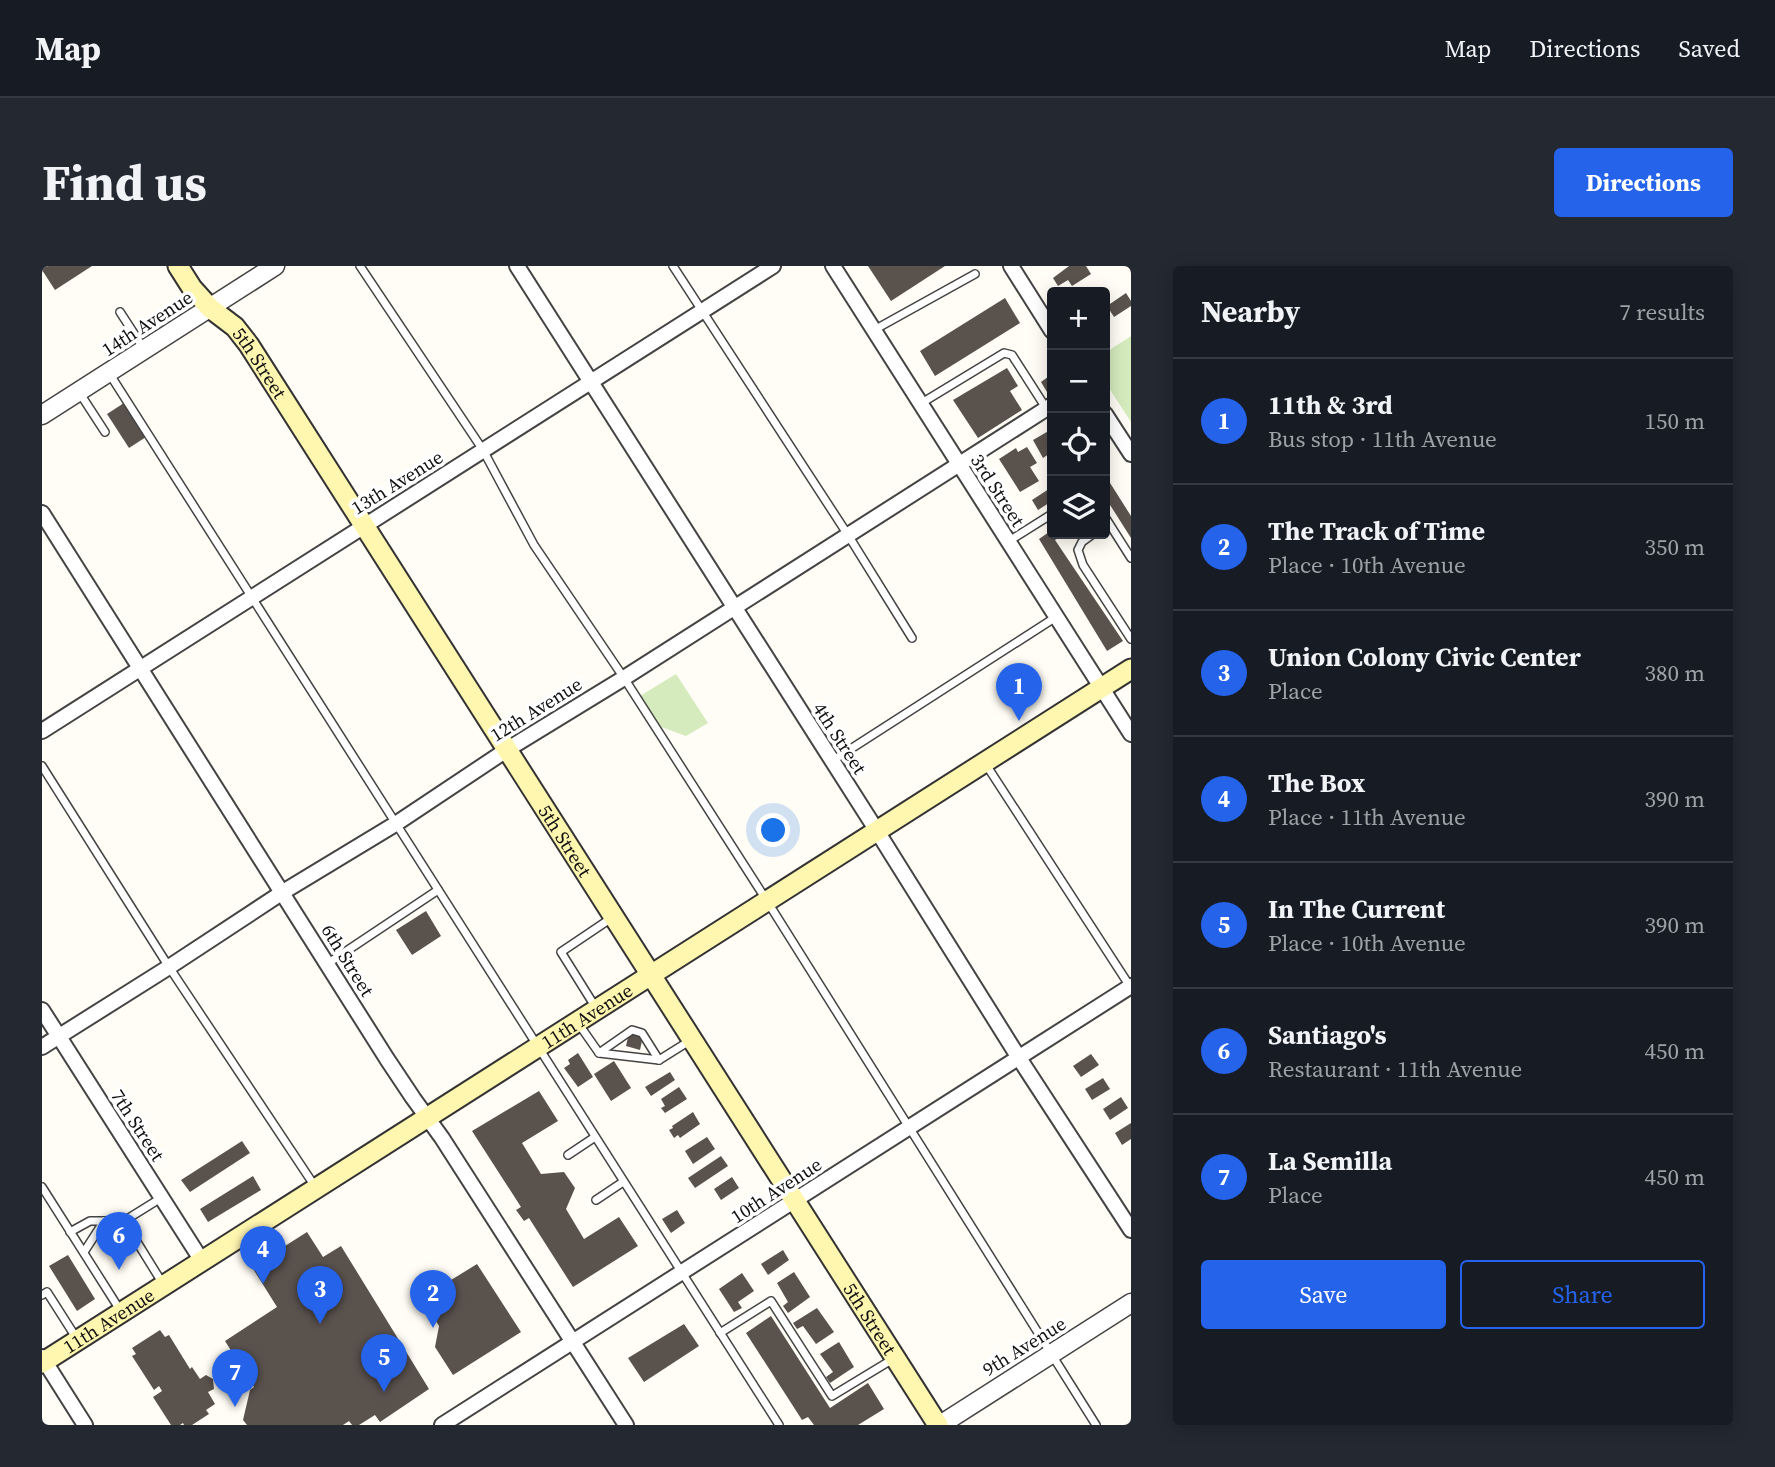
<!DOCTYPE html>
<meta charset="utf-8">
<style>
:root{--surface:#171b24;--page:#242831;--text:#f1f3f6;--muted:#9ea1a6;--line:#363941;--accent:#2563eb}
body{margin:0;font-family:"Source Serif 4",serif;background:var(--page);color:var(--text)}
.controls{position:absolute;right:21px;top:21px;display:grid;overflow:hidden;border-radius:7px;box-shadow:0 4px 18px #0003}
.controls button{width:63px;height:63px;display:grid;place-items:center;padding:0;border:0;border-bottom:2px solid var(--line);background:var(--surface);color:var(--text);font:35px sans-serif}
.you{position:absolute;left:732px;top:565px;width:24px;height:24px;margin:-18px;border:5px solid #fff;border-radius:50%;background:#1a73e8;box-shadow:0 0 0 10px #1a73e833}
.badge{display:grid;place-items:center;width:46px;height:46px;border-radius:50%;background:var(--accent);color:#fff;font-size:23px;font-weight:700}
.pin{position:absolute;translate:-50% -58px;filter:drop-shadow(0 2px 4px #0008)}
.pin::after{content:'';position:absolute;top:37px;width:24px;height:21px;background:inherit;clip-path:polygon(0 0,100% 0,50% 100%)}
.list{margin:0;padding:0;list-style:none}
h2{display:flex;justify-content:space-between;align-items:center;height:91px;margin:0;padding:0 28px;font-size:30px}
h2 small{font-size:23px;font-weight:400;color:var(--muted)}
.list li{display:grid;grid-template-columns:46px 1fr auto;gap:21px;align-items:center;box-sizing:border-box;height:126px;padding:0 28px;border-top:2px solid var(--line)}
.list b{display:block;font-size:26px;white-space:nowrap}
.list p{margin:0;font-size:23px;white-space:nowrap;color:var(--muted)}
.list em{font-size:23px;font-style:normal;color:var(--muted)}
.actions{display:flex;gap:14px;padding:21px 28px}
.actions a{flex:1;padding:16px 0;border:2px solid var(--accent);border-radius:7px;text-align:center;font-size:24px;color:var(--accent)}
.actions .main{background:var(--accent);color:#fff}
.icon{flex:none;width:38px;height:38px;fill:none;stroke:currentColor;stroke-width:2;stroke-linecap:round;stroke-linejoin:round}
.map{position:relative;flex:none;width:1089px;height:1159px;overflow:hidden;border-radius:7px}
header{display:flex;align-items:center;gap:42px;box-sizing:border-box;height:98px;padding:0 35px;background:var(--surface);border-bottom:2px solid var(--line)}
header strong{font-size:33px}
nav{display:flex;gap:38px;margin-inline-start:auto;font-size:24px}
.intro{display:flex;align-items:center;justify-content:space-between;box-sizing:border-box;height:168px;padding:0 42px}
h1{margin:0;font-size:49px}
.button{padding:18px 32px;border-radius:7px;background:var(--accent);color:#fff;font-size:24px;font-weight:700}
main{display:flex;gap:42px;padding:0 42px}
aside{flex:1;background:var(--surface);border-radius:7px;box-shadow:0 4px 18px #0003}
.map>svg:first-child{display:block}
</style>
<header>
<strong>Map</strong>
<nav><a>Map</a><a>Directions</a><a>Saved</a></nav>
</header>
<div class="intro"><h1>Find us</h1><a class="button">Directions</a></div>
<main>
<div class="map">
<svg width="1089" height="1159" viewBox="0 0 1089 1159">
<rect width="100%" height="100%" fill="#fffdf5"/>
<g fill="#d5ebbd">
<polygon points="1089,70 1089,156 1063,116 1063,87"/>
<polygon points="634,408 666,457 644,470 619,461 598,430"/>
</g>
<g fill="#5a524d">
<polygon points="0,0 50,0 13,24 0,4"/>
<polygon points="826,0 903,0 849,35"/>
<polygon points="1027,0 1044,0 1049,8 1030,20 1026,14 1016,20 1011,12"/>
<polygon points="1084,27 1089,35 1089,40 1072,51 1065,40"/>
<polygon points="963,32 978,57 893,110 878,85"/>
<polygon points="965,102 976,120 968,125 980,144 936,172 911,134"/>
<polygon points="1010,108 1010,122 1005,126 999,116"/>
<polygon points="82,137 104,171 87,182 65,148"/>
<polygon points="1010,163 1010,186 1001,192 991,174"/>
<polygon points="985,181 995,197 988,201 997,215 978,226 957,193 974,182 976,186"/>
<polygon points="1063,209 1089,250 1089,272 1063,231"/>
<polygon points="1010,221 1010,235 996,244 990,234"/>
<polygon points="1010,264 1010,268 1023,268 1013,274 1081,375 1065,385 997,273"/>
<polygon points="384,645 399,670 370,689 354,664"/>
<polygon points="587,767 601,770 598,784 584,780"/>
<polygon points="536,787 551,811 536,821 522,802 528,798 526,794"/>
<polygon points="1049,788 1057,799 1039,811 1031,800"/>
<polygon points="572,795 589,822 569,835 552,808"/>
<polygon points="628,806 633,814 609,830 603,821"/>
<polygon points="1061,812 1068,823 1050,834 1043,823"/>
<polygon points="637,821 645,833 623,847 619,842 623,840 619,833"/>
<polygon points="497,825 516,855 480,877 499,908 522,906 533,922 524,943 542,973 577,951 596,980 531,1021 487,952 482,955 474,944 479,941 430,865"/>
<polygon points="1079,831 1086,842 1068,854 1061,843"/>
<polygon points="651,846 658,858 638,872 636,869 632,872 627,864 631,862 630,860"/>
<polygon points="1089,857 1089,873 1080,879 1073,867"/>
<polygon points="665,871 673,883 651,898 643,885"/>
<polygon points="200,875 208,887 148,926 139,914"/>
<polygon points="679,890 686,900 653,922 646,912"/>
<polygon points="211,910 219,924 166,956 158,943"/>
<polygon points="690,911 697,922 679,934 672,923"/>
<polygon points="635,944 643,957 629,967 620,953"/>
<polygon points="265,966 281,991 299,980 387,1123 338,1156 333,1149 317,1159 310,1159 307,1155 301,1159 205,1159 201,1154 208,1124 212,1121 183,1075 235,1041 210,1001"/>
<polygon points="741,984 747,994 726,1009 719,998"/>
<polygon points="26,989 53,1033 35,1045 7,1000"/>
<polygon points="435,998 479,1066 411,1109 393,1081 397,1060 380,1032"/>
<polygon points="752,1006 768,1031 746,1047 741,1040 746,1036 735,1017"/>
<polygon points="700,1007 712,1025 696,1036 700,1042 692,1046 677,1023"/>
<polygon points="775,1042 792,1066 774,1078 761,1060 755,1063 751,1057"/>
<polygon points="729,1050 788,1142 826,1117 842,1143 816,1159 772,1159 766,1151 760,1154 704,1067"/>
<polygon points="642,1058 657,1080 602,1116 586,1092"/>
<polygon points="118,1064 123,1071 127,1069 148,1103 150,1101 158,1113 164,1109 171,1113 172,1123 166,1126 173,1138 164,1144 167,1148 150,1159 142,1159 141,1157 138,1159 129,1159 111,1131 120,1125 117,1120 112,1124 90,1090 94,1088 90,1082"/>
<polygon points="797,1076 812,1101 788,1117 784,1111 791,1106 778,1088"/>
</g>
<g fill="none" stroke-linecap="round" stroke-linejoin="round">
<g stroke="#444" stroke-width="10">
<g id="service">
<polyline points="318,0 441,184 492,279 582,412 725,635 1054,1159"/>
<polyline points="631,0 806,269 870,372"/>
<polyline points="78,46 102,83"/>
<polyline points="832,64 933,8"/>
<polyline points="67,107 737,1159"/>
<polyline points="37,126 63,166"/>
<polyline points="878,138 962,87 970,89 1004,142"/>
<polyline points="1063,251 1089,292"/>
<polyline points="1051,268 1040,276 1036,284 1041,299 1089,373"/>
<polyline points="967,275 1010,248"/>
<polyline points="790,495 1014,351"/>
<polyline points="943,497 1089,722"/>
<polyline points="0,500 127,701 274,922"/>
<polyline points="285,698 396,624"/>
<polyline points="554,742 519,686 571,651"/>
<polyline points="536,757 557,787 590,764 600,767 617,794 649,774"/>
<polyline points="557,787 617,794"/>
<polyline points="526,889 553,871"/>
<polyline points="0,921 78,1044"/>
<polyline points="119,932 82,955 121,1018"/>
<polyline points="554,934 581,916"/>
<polyline points="28,966 48,955 82,955"/>
<polyline points="42,986 62,955"/>
<polyline points="0,1029 5,1026 35,1073"/>
<polyline points="678,1067 729,1035 790,1130 851,1093"/>
</g>
</g>
<g stroke="#444" stroke-width="18">
<g id="minor">
<polyline points="475,0 835,565 977,792 1089,964"/>
<polyline points="791,0 1089,468"/>
<polyline points="969,0 1010,65"/>
<polyline points="1063,148 1089,188"/>
<polyline points="0,247 345,793 371,832 400,872 584,1159"/>
<polyline points="0,465 731,0"/>
<polyline points="0,744 160,995"/>
<polyline points="0,781 127,701 241,626 355,557 466,483 582,412 1010,139"/>
<polyline points="0,1091 43,1159"/>
<polyline points="400,1159 1089,720"/>
</g>
</g>
<g stroke="#444" stroke-width="21">
<g id="tertiary">
<polyline points="0,149 233,0"/>
<polyline points="898,1159 1089,1037"/>
</g>
</g>
<g stroke="#333" stroke-width="23">
<g id="secondary">
<path id="s1" d="M136,0l14,22 18,20 25,19 14,18 689,1080"/>
<path id="s2" d="M0,1097l1089,-694"/>
</g>
</g>
<use href="#service" stroke="#fff" stroke-width="7"/>
<use href="#minor" stroke="#fff" stroke-width="14"/>
<use href="#tertiary" stroke="#fff" stroke-width="18"/>
<use href="#secondary" stroke="#fff6b0" stroke-width="19"/>
</g>
<g text-anchor="middle" stroke-width="7" stroke-linejoin="round" paint-order="stroke">
<g font-size="19" fill="#111" stroke="#fff">
<text transform="translate(105 57) rotate(-33)" y="7">14th Avenue</text>
<text dy="7" stroke="none"><textPath href="#s1" startOffset="128">5th Street</textPath></text>
<text transform="translate(355 216) rotate(-32)" y="7">13th Avenue</text>
<text transform="translate(956 224) rotate(57)" y="7">3rd Street</text>
<text transform="translate(494 443) rotate(-32)" y="7">12th Avenue</text>
<text transform="translate(798 472) rotate(57)" y="7">4th Street</text>
<text dy="7" stroke="none"><textPath href="#s1" startOffset="695">5th Street</textPath></text>
<text transform="translate(306 694) rotate(58)" y="7">6th Street</text>
<text dy="7" stroke="none"><textPath href="#s2" startOffset="646">11th Avenue</textPath></text>
<text transform="translate(96 859) rotate(57)" y="7">7th Street</text>
<text transform="translate(734 924) rotate(-33)" y="7">10th Avenue</text>
<text dy="7" stroke="none"><textPath href="#s1" startOffset="1262">5th Street</textPath></text>
<text dy="7" stroke="none"><textPath href="#s2" startOffset="79">11th Avenue</textPath></text>
<text transform="translate(982 1080) rotate(-32)" y="7">9th Avenue</text>
</g>
</g>
</svg>
<div class="controls">
<button>+</button>
<button>−</button>
<button><svg class="icon" aria-label="locate" viewBox="0 0 24 24"><circle cx="12" cy="12" r="6"/><path d="M12 2v4M12 18v4M2 12h4M18 12h4"/></svg></button>
<button><svg class="icon" aria-label="layers" viewBox="0 0 24 24"><path d="M12 4l9 5-9 5-9-5zM3 14l9 5 9-5"/></svg></button>
</div>
<div class="you"></div>
<div class="pin badge" style="left:977px;top:455px">1</div>
<div class="pin badge" style="left:391px;top:1062px">2</div>
<div class="pin badge" style="left:278px;top:1058px">3</div>
<div class="pin badge" style="left:221px;top:1018px">4</div>
<div class="pin badge" style="left:342px;top:1126px">5</div>
<div class="pin badge" style="left:77px;top:1004px">6</div>
<div class="pin badge" style="left:193px;top:1141px">7</div>
</div>
<aside>
<h2>Nearby<small>7 results</small></h2>
<ul class="list">
<li><span class="badge">1</span><div><b>11th &amp; 3rd</b><p>Bus stop · 11th Avenue</p></div><em>150 m</em></li>
<li><span class="badge">2</span><div><b>The Track of Time</b><p>Place · 10th Avenue</p></div><em>350 m</em></li>
<li><span class="badge">3</span><div><b>Union Colony Civic Center</b><p>Place</p></div><em>380 m</em></li>
<li><span class="badge">4</span><div><b>The Box</b><p>Place · 11th Avenue</p></div><em>390 m</em></li>
<li><span class="badge">5</span><div><b>In The Current</b><p>Place · 10th Avenue</p></div><em>390 m</em></li>
<li><span class="badge">6</span><div><b>Santiago's</b><p>Restaurant · 11th Avenue</p></div><em>450 m</em></li>
<li><span class="badge">7</span><div><b>La Semilla</b><p>Place</p></div><em>450 m</em></li>
</ul>
<div class="actions"><a class="main">Save</a><a>Share</a></div>
</aside>
</main>
